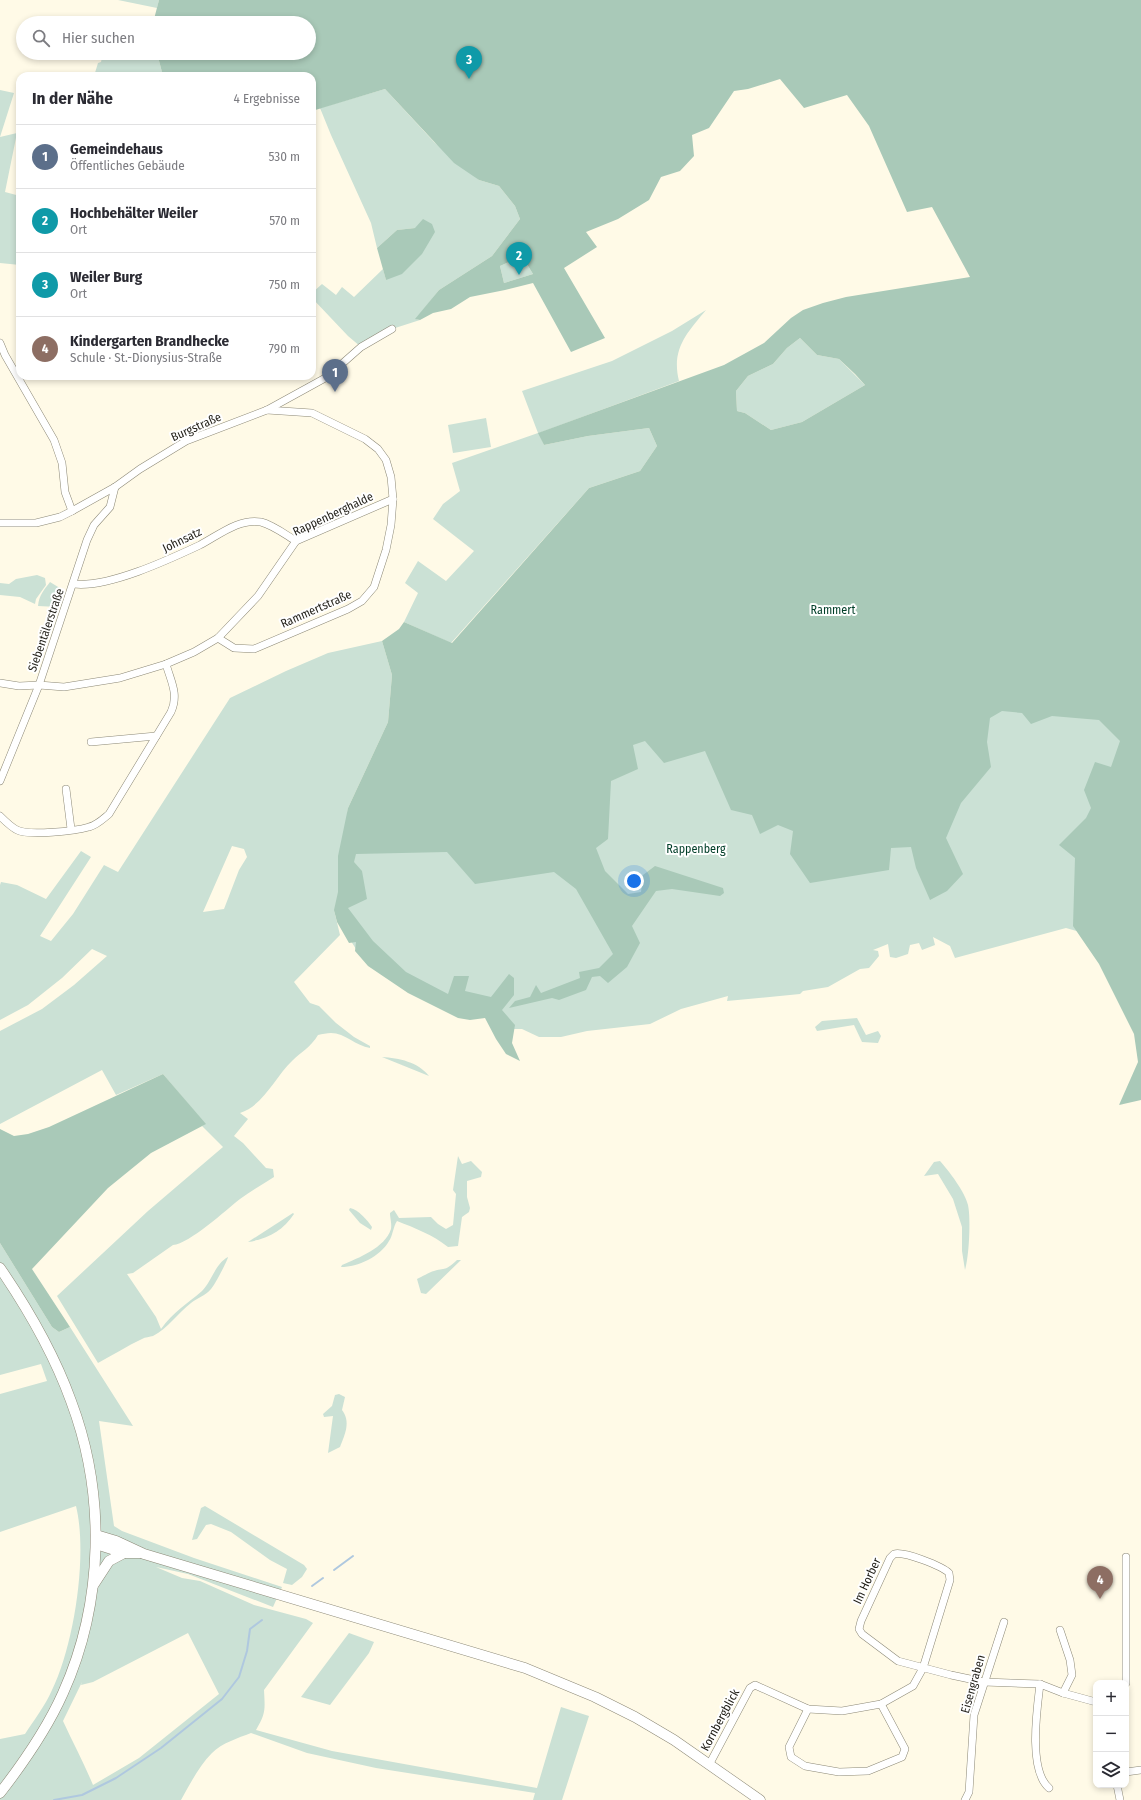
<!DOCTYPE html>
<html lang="de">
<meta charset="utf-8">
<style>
:root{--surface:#fff;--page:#f7f7f7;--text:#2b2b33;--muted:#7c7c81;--line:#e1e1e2;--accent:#ea580c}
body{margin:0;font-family:"Fira Sans Condensed",sans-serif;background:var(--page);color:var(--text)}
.controls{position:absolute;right:12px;bottom:12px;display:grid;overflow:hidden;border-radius:8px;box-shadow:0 2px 6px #0003}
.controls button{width:36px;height:36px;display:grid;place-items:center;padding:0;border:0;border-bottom:1px solid var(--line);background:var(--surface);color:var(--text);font:20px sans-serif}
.you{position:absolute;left:634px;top:881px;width:14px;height:14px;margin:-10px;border:3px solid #fff;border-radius:50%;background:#1a73e8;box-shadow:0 0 0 6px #1a73e833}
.badge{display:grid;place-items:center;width:26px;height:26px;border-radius:50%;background:var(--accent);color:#fff;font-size:13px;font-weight:700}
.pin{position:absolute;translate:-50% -33px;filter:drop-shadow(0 1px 2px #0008)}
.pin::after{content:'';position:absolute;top:21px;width:14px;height:12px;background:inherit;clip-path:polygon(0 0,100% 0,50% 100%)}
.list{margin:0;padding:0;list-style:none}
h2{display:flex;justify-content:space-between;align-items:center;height:52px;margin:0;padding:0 16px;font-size:17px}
h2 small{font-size:13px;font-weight:400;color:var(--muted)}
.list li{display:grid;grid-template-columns:26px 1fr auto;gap:12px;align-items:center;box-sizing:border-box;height:64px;padding:0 16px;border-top:1px solid var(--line)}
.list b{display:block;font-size:15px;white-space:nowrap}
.list p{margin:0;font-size:13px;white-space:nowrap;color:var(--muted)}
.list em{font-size:13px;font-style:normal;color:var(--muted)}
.icon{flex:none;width:22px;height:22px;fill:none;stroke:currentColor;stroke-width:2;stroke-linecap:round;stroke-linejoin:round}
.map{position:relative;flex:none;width:1141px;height:1800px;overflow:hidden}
.search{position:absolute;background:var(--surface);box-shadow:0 2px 6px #0003;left:16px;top:16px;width:300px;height:44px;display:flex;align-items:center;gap:10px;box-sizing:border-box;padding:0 14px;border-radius:22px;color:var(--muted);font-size:15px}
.panel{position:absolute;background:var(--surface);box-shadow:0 2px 6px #0003;left:16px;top:72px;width:300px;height:308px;border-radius:12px}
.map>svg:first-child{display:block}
</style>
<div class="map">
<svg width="1141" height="1800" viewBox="0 0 1141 1800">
<rect width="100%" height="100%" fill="#fffae7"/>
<g fill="#cbe1d5" fill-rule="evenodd">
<polygon points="118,0 159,0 157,8"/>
<polygon points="103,53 157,53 163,76 94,76 98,63 101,62"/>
<polygon points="385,89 434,142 479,180 499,186 515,206 520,219 492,256 439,290 416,319 420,320 392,329 361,347 348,336 312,298 312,293 322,284 336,295 342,287 354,297 383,269 386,280 415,228 397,230 377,248 371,223 331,135 320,108"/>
<polygon points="0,90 14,93 0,137 17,133 5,192 20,196 20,265 0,263"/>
<polygon points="522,256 533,274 504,283 500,266"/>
<path d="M706,310c-19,23 -35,39 -27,71l-140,52 5,12 44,-9 61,-8 8,18 -17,25 -51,17 -138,155 -47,-21 14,-29 -13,-10 13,-22 28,20 28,-30 -41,-32 10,-15 17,-13 -8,-28 86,-30 -16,-42 90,-30 60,-30z"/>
<polygon points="800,338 817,355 839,359 865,385 802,422 771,430 745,413 737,411 736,391 748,376 773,364 787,348"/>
<polygon points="486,418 491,447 453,453 448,425"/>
<polygon points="37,575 45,578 46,585 36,599 35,604 20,597 0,595 0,583 9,584 16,579"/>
<path d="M50,582l13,8 -1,7 -4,10 -20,-1c1,-11 6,-16 12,-24z"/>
<path d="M382,641l10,34 -4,47 -40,86 -4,38 259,-117 538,-45 -61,248 -14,-4 -111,30 -5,-12 -17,-9 2,8 -13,5 -3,-7 -9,2 -2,9 -12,4 -6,-1 -2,-13 -15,6 5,1 1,5 -10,12 -9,1 -32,18 -25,4 -3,3 -73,7 1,-5 -47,13 -31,15 -63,7 -26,6h-22l-17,-8h-20l2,-14 -37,-3 -111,-63 -18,-28 -4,-11 6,25 -46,47 16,21 9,3 17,17 18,14 16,9v2c-14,-2 -25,-15 -39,-15 -4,0 -9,1 -13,2 -7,12 -17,17 -26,26 -17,16 -28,44 -52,52l8,6 -14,17 9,7 23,25 7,1 1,8c-11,7 -23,14 -34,22 -14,11 -51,45 -67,46l-40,28 -6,1 29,43 5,12c12,-17 26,-25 41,-38 10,-10 13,-27 26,-34 0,3 -14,29 -17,32 -6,7 -14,9 -20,14 -13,10 -23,25 -38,33 -3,1 -8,1 -11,3 -15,7 -29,16 -44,24l-41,-67 91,-85 75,-64 -21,-21 3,-2 -42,-50 -47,21 -14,-25 -102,54v-93l42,-22 32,-24 33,-29 -15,-7 -30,29 -34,27 -28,15v-135l1,-3 16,3 29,14 35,-48 10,6 -51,79 11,5 22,-27 31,-49 14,7 112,-174 56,-27 42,-18zM232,846l12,3 3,8 -8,13 -15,39 -21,3z"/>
<polygon points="857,1018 866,1035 878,1031 881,1036 878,1043 862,1042 854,1025 817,1031 815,1027 822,1021"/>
<path d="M382,1057c17,1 36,5 47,19z"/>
<path d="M458,1156l4,8 9,-3 11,11 -1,5 -14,4v16l3,11 -1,4 -7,5 -4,29 -10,1c-15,-12 -33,-19 -51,-26 -4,6 -4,14 -8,20 -9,16 -31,26 -48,26l1,-2c16,-7 43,-17 49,-36 1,-5 -1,-11 -1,-16l4,-3 5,8 32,-1 7,7 8,5 7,-4 3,-31 -3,-4z"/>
<path d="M940,1161c9,10 25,31 28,44 3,14 1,52 -3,65l-3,-19v-24l-9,-28 -15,-25 -14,2 10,-14z"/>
<path d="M350,1208c9,2 17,12 22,19l-1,3 -11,-7 -11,-13z"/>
<path d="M293,1213l1,1c-11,17 -27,25 -46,28z"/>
<path d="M0,1243l52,84 7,5 11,-5 63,99 -34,-5 15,105 8,5 72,27 88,29 -9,20 -85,-33 -32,-7 26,11 18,3 54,24 52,14 7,4 -49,67c1,20 2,23 -8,40l76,21 205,37 24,-81 28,9 -27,84h-29l2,-7 -159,-25 -69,-15 -56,-20c-13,5 -29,10 -39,20 -13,13 -22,31 -31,47h-181v-61l25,-5c9,-14 20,-28 27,-44 22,-45 36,-135 24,-184l-76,26v-138l47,-13 -6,-17 -41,11zM188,1633l31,61 -80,64 -46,27c-9,-22 -20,-42 -30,-64l19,-39 -1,3 12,-3z"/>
<path d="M457,1260h4l-35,34 -5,-1 -4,-14c5,-2 12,-7 17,-8 14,-4 11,0 23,-11z"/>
<path d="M339,1394l6,3 -3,13c9,12 3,24 -2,37l-12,6 5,-37 -9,1 -1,-3 9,-8 3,-11z"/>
<polygon points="205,1506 304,1565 307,1569 302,1577 292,1585 283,1583 287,1569 270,1560 231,1532 211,1524 206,1525 197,1539 192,1540 201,1508"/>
<polygon points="349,1633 374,1642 369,1653 330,1705 301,1697"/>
</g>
<g fill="#a9c9b8" fill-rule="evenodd">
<path d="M159,0h982v1100l-22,5 19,-43 -4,-28 -35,-70 -26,-38 2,-68 -16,-13 27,-27 5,-10 -7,-18 11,-28 16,5 9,-26 -21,-21 -47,-4 -21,8 -9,-11 -20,-2 -12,7 -3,24 4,25 -30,36 -15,35 17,36 -16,17 -17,9 -14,-32 -5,-21 -20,1 -2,22 -79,13 -20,-29 3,-23 -15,-6 -18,9 -8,-19 -21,-5 -26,-59 -41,12 -19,-22 -12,4 5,24 -27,12 -3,58 -12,9 9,23 23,23 13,-2 2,-17 12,-9 68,22 1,5 -4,3 -48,-7 -16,2 -24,35 8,17 -13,24 -19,16 -8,-7 -8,1 -6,13 -27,10 -7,-2 -43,10 6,-7 15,-4 6,-12 5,8 39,-15 -1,-6 20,-4 14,-14 -37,-65 -22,-17 -79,12 -28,-32 -91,2 -2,8 8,9 5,28 -19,9 25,33 33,31 42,22 6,-18h15l-4,15 26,6 18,-23 5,4v17l-12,15 13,15 -3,18 8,18 -14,-7 -10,-15 -11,-21 -15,2 -12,-2 -50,-25 -40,-27 -13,-15 1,-9 -7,1 -12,-21 -3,-12 4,-18v-36l10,-48 40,-86 4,-47 -10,-34 17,-12 5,-7 48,21 137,-155 51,-17 17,-25 -8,-18 -61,8 -44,9 -6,-12 186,-68 40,-22 27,-25 12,-8 20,-7 23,-6 124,-20 -38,-70 -25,5 -38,-86 -22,-31 -43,13 -24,-29 -32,10 -14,2 -25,37 -17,7 2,21 -14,15 -19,6 -12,23 -31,19 -32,13 11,15 -33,21 41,70 -34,14 -38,-69 -28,7 -35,7 -19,12 -18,4 -13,7 -5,-1 24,-29 53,-34 28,-37 -5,-13 -16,-20 -20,-6 -25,-17 -69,-74 -73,22v-35h-149l-6,-23h152v-30h-156zM522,256l11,18 -29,9 -4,-17zM800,338l17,17 22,4 16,15 10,11 -63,37 -31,8 -26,-17 -8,-2 -1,-20 12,-15 25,-12 14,-16z"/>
<polygon points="423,219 432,224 435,232 422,254 402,274 386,280 377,248 397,230 415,228"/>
<polygon points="163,1074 206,1124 151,1153 108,1188 32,1269 70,1327 59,1332 52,1327 0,1243 0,1129 14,1136 28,1134 49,1127"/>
</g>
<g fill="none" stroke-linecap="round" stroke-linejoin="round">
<g stroke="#afc8df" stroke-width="2">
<polyline points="334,1570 353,1556"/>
<polyline points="312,1586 323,1578"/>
<polyline points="54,1800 82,1795 116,1778 161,1748 222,1699 239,1677 247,1651 250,1629 262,1620"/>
</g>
<g stroke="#8c8876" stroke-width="8">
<g id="minor">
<polyline points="0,343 5,355 54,440 62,463 65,492 72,511"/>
<polyline points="0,523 36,523 60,517 72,511 115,487 140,469 186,441 267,410 327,377 361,347 392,329"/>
<path d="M74,584c34,4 94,-24 126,-39 19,-10 39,-27 61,-23 12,3 25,13 35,19"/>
<polyline points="218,638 234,648 254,649 348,609 362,601 374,587 386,550 391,525 393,499 391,477 386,460 378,449 365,439 312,413 267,410"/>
<polyline points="0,683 19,686 39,685 64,687 120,678 166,664 194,652 218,638 258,596 296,541 393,499"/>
<polyline points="91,742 156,736"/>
<polyline points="0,781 39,685 87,540 94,525 110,507 115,487"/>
<polyline points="66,789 71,829"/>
<path d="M0,816c5,5 11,11 17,14 12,6 58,1 72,-3 8,-2 14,-8 20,-13l62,-102c8,-18 0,-30 -5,-48"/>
<polyline points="1060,1630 1070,1660 1072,1675 1063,1693"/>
<polyline points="1126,1683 1126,1557"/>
<path d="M1040,1684c-3,25 -12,86 9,104"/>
<polyline points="808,1709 789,1747 791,1757 805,1766 839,1772 868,1771 902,1757 905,1749 881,1704"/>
<path d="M709,1765l41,-77 5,-3 53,24 34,2 39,-7 32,-18 10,-18 27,-88 -1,-7c-7,-7 -45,-22 -55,-19 -1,1 -3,3 -4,4l-29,63 -2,8 3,5 36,27 53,14 33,7 56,2 23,9 33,9"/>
<polyline points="1126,1772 1141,1770"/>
<polyline points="1117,1785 1120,1800"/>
<polyline points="965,1800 969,1792 974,1715 1004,1622"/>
</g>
</g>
<g stroke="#8c8876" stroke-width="11">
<g id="secondary">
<path d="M0,1268c28,41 54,86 71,133 35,93 33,201 -8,292 -16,36 -39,69 -63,100"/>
<polyline points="96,1535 116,1541 144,1554 525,1668 595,1697 635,1717 674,1740 760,1800"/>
<polyline points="96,1544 124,1553 140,1553"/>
<polyline points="94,1584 109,1561 124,1553"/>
</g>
</g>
<use href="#minor" stroke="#fff" stroke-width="7"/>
<use href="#secondary" stroke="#fff" stroke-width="10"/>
</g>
<g text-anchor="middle" stroke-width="4" stroke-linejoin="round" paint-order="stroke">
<g font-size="12" fill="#201e17" stroke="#fff">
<text transform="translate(196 427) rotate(-24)" y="4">Burgstraße</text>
<text transform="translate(333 514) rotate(-25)" y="4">Rappenberghalde</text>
<text transform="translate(182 540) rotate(-26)" y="4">Johnsatz</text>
<text transform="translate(316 609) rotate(-24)" y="4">Rammertstraße</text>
<text transform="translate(46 630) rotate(-71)" y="4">Siebentälerstraße</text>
<text transform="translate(867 1581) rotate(-65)" y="4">Im Horber</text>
<text transform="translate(973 1684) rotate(-74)" y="4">Eisengraben</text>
<text transform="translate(720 1720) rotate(-62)" y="4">Kornbergblick</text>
</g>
<g font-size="12" fill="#003e28" stroke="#fff">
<text x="833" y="614">Rammert</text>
<text x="696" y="853">Rappenberg</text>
</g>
</g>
</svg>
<div class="controls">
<button>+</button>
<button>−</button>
<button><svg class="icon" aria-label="layers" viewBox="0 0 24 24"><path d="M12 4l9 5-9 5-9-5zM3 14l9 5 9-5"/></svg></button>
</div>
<div class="you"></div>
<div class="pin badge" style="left:335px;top:392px;background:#5c6f8a">1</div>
<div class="pin badge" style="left:519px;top:275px;background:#0f9aa8">2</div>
<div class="pin badge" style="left:469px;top:79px;background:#0f9aa8">3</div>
<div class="pin badge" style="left:1100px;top:1599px;background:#8d6e63">4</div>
<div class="search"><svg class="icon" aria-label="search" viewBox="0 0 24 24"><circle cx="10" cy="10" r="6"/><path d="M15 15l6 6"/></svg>Hier suchen</div>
<section class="panel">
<h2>In der Nähe<small>4 Ergebnisse</small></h2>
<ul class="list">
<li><span class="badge" style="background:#5c6f8a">1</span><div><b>Gemeindehaus</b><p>Öffentliches Gebäude</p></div><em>530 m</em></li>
<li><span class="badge" style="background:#0f9aa8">2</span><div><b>Hochbehälter Weiler</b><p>Ort</p></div><em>570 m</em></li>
<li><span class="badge" style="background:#0f9aa8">3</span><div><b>Weiler Burg</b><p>Ort</p></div><em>750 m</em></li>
<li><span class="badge" style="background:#8d6e63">4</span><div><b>Kindergarten Brandhecke</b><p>Schule · St.-Dionysius-Straße</p></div><em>790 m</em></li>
</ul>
</section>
</div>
